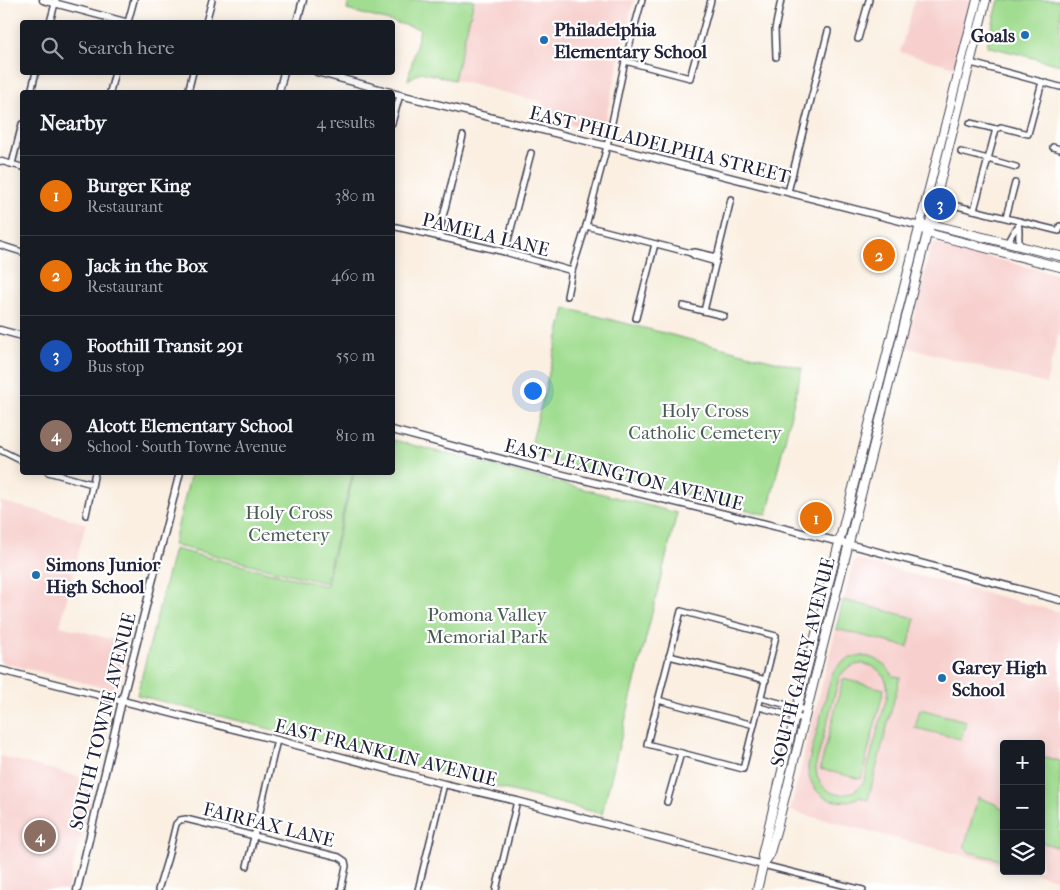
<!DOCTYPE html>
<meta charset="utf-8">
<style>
:root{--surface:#171b24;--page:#20242c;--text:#f1f3f6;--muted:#9ea1a6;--line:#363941;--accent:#1f6fb2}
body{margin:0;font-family:"IM FELL French Canon",serif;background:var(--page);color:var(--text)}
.controls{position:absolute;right:15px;bottom:15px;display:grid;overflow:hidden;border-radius:5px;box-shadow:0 2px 12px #0003}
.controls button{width:45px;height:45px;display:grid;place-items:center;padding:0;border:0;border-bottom:1px solid var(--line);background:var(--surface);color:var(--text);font:25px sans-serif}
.you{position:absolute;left:532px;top:390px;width:18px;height:18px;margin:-12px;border:4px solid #fff;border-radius:50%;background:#1a73e8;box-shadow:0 0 0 8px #1a73e833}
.badge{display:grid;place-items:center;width:32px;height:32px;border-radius:50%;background:var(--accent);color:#fff;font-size:16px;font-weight:700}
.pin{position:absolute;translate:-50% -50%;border:2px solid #fff;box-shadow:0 1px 5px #0006}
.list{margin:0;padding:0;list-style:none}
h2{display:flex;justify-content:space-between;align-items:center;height:65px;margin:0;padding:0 20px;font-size:21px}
h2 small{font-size:16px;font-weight:400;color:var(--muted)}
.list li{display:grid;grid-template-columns:32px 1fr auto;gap:15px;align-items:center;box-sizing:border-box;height:80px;padding:0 20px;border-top:1px solid var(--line)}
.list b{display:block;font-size:19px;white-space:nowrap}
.list p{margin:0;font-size:16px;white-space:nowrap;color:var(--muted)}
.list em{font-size:16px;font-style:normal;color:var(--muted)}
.icon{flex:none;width:28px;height:28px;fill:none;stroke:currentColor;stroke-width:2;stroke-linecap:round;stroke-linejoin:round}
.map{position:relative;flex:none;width:1060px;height:890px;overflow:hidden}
.search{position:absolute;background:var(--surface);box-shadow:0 2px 12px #0003;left:20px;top:20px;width:375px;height:55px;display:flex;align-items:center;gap:12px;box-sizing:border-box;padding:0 18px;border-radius:5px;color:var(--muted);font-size:19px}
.panel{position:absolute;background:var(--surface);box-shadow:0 2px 12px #0003;left:20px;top:90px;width:375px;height:385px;border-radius:5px}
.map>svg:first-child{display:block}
</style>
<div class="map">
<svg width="1060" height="890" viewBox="0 0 1060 890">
<rect width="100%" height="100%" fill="#fff"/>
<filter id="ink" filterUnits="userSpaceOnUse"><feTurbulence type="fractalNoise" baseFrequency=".02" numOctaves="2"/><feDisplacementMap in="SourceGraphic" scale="10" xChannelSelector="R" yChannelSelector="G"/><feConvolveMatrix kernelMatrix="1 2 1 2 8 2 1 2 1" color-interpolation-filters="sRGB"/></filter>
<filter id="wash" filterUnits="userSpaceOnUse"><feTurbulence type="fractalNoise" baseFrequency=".0096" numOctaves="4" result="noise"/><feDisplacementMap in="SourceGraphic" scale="20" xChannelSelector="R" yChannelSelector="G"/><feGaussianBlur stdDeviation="1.12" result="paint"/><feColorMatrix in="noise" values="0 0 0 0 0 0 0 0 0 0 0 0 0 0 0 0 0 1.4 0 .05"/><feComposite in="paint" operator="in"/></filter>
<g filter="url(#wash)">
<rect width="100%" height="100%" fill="#faefe1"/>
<g fill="#f7d0ce">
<polygon points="474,0 634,0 603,129 600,132 553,120 542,102 454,80"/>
<polygon points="915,0 971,0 955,67 900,52"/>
<polygon points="936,244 1060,275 1060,327 1046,384 906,347 931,247"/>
<polygon points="0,501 86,523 60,626 127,643 116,687 113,690 0,662"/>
<polygon points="857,560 1060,612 1060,880 1026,871 1041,871 1041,744 1004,744 1004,866 790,811 853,563"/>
<polygon points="0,756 95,781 67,890 0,890"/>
</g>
<g fill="#a0dd90" stroke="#618066" fill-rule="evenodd">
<polygon points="349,0 474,0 454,80 421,72 408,80 420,29 347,10"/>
<polygon points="999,0 1060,0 1060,65 987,46"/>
<polygon points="565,308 802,368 767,515 529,454"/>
<polygon points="393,440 677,513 602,814 137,695 174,549 326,586 354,473 392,472"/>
<polygon points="191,473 353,473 325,583 173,545"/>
<polygon points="843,600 915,618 908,647 836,629"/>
<path d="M857,656c16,-1 28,6 36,20l7,1 -32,123 -7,-2v-2c-26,15 -54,-2 -53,-31l23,-88c5,-11 13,-18 26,-21zM862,664c17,1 28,15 25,32l-23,85c-16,25 -50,13 -48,-17l23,-86c5,-9 12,-13 23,-14z"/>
<polygon points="843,679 884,689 861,779 820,769"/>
<polygon points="920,709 966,721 961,739 915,728"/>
<polygon points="1041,756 1060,761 1060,848 1041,842"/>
<polygon points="978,797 995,804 1004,810 1004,861 969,852 965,848 965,845"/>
</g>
</g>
<g filter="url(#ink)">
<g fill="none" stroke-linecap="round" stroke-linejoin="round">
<g stroke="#424154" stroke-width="8">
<g id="minor">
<polyline points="50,22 56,0"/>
<polyline points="128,22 134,0"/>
<polyline points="206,22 212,0"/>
<polyline points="858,39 869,0"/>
<polyline points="776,57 775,29 781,0"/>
<polyline points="625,61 690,78 711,0"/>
<polyline points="971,63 1042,82"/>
<polyline points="31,92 36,72"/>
<polyline points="110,92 115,72"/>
<polyline points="188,92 193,72"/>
<polyline points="392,123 400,95"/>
<polyline points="970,123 996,129"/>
<polyline points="1053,147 1060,149"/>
<polyline points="961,152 988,159 996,129 1001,127 1028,134 1042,82 1060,87"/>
<polyline points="0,161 22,167"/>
<polyline points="12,164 22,124"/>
<polyline points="788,192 828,31"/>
<polyline points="949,204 1059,231 1060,226"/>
<polyline points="974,210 988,159 1016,167"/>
<polyline points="1006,217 1015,183"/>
<path d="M1019,221c-1,5 0,7 0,11 0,6 -1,7 1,14"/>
<polyline points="392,226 505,252 572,271"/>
<polyline points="586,226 691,253 695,256 716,262"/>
<polyline points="438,237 463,136"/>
<path d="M1007,243c4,-6 6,-13 11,-16"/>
<polyline points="0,245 22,252"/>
<polyline points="505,252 531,153"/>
<polyline points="691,253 695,252 717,257"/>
<polyline points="567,296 572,271 586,226 607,146 625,61 642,0"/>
<polyline points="683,306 724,316"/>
<polyline points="704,311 731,199"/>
<polyline points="636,318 655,244"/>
<polyline points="0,450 22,461"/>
<polyline points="48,472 92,484"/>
<polyline points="86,515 95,472"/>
<polygon points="681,611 776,636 743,769 647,744"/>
<polyline points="669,656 766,680"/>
<polyline points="761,698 806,710"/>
<polyline points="658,700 754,725"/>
<polyline points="759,707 804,719"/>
<polyline points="667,802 681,753"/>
<polyline points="763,865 863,890"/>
<polyline points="247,866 277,740"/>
<polyline points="158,890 168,857 176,824 180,820 186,819 339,857 345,861 346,866 341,890"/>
<polyline points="418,890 444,784"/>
<polyline points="496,890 517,801"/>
</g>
</g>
<g stroke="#424154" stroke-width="9">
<g id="tertiary">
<polyline points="43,0 125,22"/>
<polyline points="297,22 303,0"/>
<polyline points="317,72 390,92"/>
<polyline points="279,92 284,72"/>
<polyline points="392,93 607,146 920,226"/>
<polyline points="0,330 22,336"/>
<polyline points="392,430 547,471 848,544 1060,600"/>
<polyline points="0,670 277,740 444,784 517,801 763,865"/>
<polyline points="77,890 122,701 180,472"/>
</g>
</g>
<g stroke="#424154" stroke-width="10">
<g id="primary">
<polyline points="926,225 930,224 1060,256"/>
<polyline points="925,230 927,233 1060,267"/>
<polyline points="763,865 762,855 795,716 977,0"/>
<polyline points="757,890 763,865 769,856 777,828 986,0"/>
</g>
</g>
<use href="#minor" stroke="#fff" stroke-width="5"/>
<use href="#tertiary" stroke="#fff" stroke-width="6"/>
<use href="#primary" stroke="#fff" stroke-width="8"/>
</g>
</g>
<g fill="#1f6fb2" stroke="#fff" stroke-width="2">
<circle cx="1025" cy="35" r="5"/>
<circle cx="544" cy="40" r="5"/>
<circle cx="36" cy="575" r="5"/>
<circle cx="942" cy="678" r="5"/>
</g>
<g text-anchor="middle" stroke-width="4.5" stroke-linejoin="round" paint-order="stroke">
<g font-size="19" font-weight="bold" fill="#22223b" stroke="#fff" text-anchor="start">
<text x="554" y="36">Philadelphia<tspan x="554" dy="22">Elementary School</tspan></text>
<text x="1015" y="42" text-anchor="end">Goals</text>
<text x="46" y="571">Simons Junior<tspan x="46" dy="22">High School</tspan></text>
<text x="952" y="674">Garey High<tspan x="952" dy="22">School</tspan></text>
</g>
<g font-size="19" fill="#22223b" stroke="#fff">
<text transform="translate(660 144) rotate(14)" y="7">EAST PHILADELPHIA STREET</text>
<text transform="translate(486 234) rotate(14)" y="7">PAMELA LANE</text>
<text transform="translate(624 474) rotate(14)" y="7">EAST LEXINGTON AVENUE</text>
<text transform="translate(802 662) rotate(-76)" y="7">SOUTH GAREY AVENUE</text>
<text transform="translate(102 721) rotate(-76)" y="7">SOUTH TOWNE AVENUE</text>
<text transform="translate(386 752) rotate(14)" y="7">EAST FRANKLIN AVENUE</text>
<text transform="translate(269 824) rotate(14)" y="7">FAIRFAX LANE</text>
</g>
<g font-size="19" fill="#485a54" stroke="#fff">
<text x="705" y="417">Holy Cross<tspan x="705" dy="22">Catholic Cemetery</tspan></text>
<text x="289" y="519">Holy Cross<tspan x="289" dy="22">Cemetery</tspan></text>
<text x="487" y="621">Pomona Valley<tspan x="487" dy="22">Memorial Park</tspan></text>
</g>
</g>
</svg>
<div class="controls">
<button>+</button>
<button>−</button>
<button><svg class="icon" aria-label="layers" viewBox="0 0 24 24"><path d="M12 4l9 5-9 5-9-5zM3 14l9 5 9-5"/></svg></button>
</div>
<div class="you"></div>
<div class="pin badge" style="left:816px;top:518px;background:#e8710a">1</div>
<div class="pin badge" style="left:879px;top:255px;background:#e8710a">2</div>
<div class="pin badge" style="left:940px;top:204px;background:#1a4fb4">3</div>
<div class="pin badge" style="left:40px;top:836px;background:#8d6e63">4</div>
<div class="search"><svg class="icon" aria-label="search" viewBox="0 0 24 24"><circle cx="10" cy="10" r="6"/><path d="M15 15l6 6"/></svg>Search here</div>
<section class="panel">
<h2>Nearby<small>4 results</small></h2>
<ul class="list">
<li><span class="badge" style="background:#e8710a">1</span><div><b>Burger King</b><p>Restaurant</p></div><em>380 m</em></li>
<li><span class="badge" style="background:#e8710a">2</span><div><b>Jack in the Box</b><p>Restaurant</p></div><em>460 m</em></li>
<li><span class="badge" style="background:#1a4fb4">3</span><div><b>Foothill Transit 291</b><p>Bus stop</p></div><em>550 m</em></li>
<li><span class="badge" style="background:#8d6e63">4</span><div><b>Alcott Elementary School</b><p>School · South Towne Avenue</p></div><em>810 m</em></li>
</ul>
</section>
</div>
